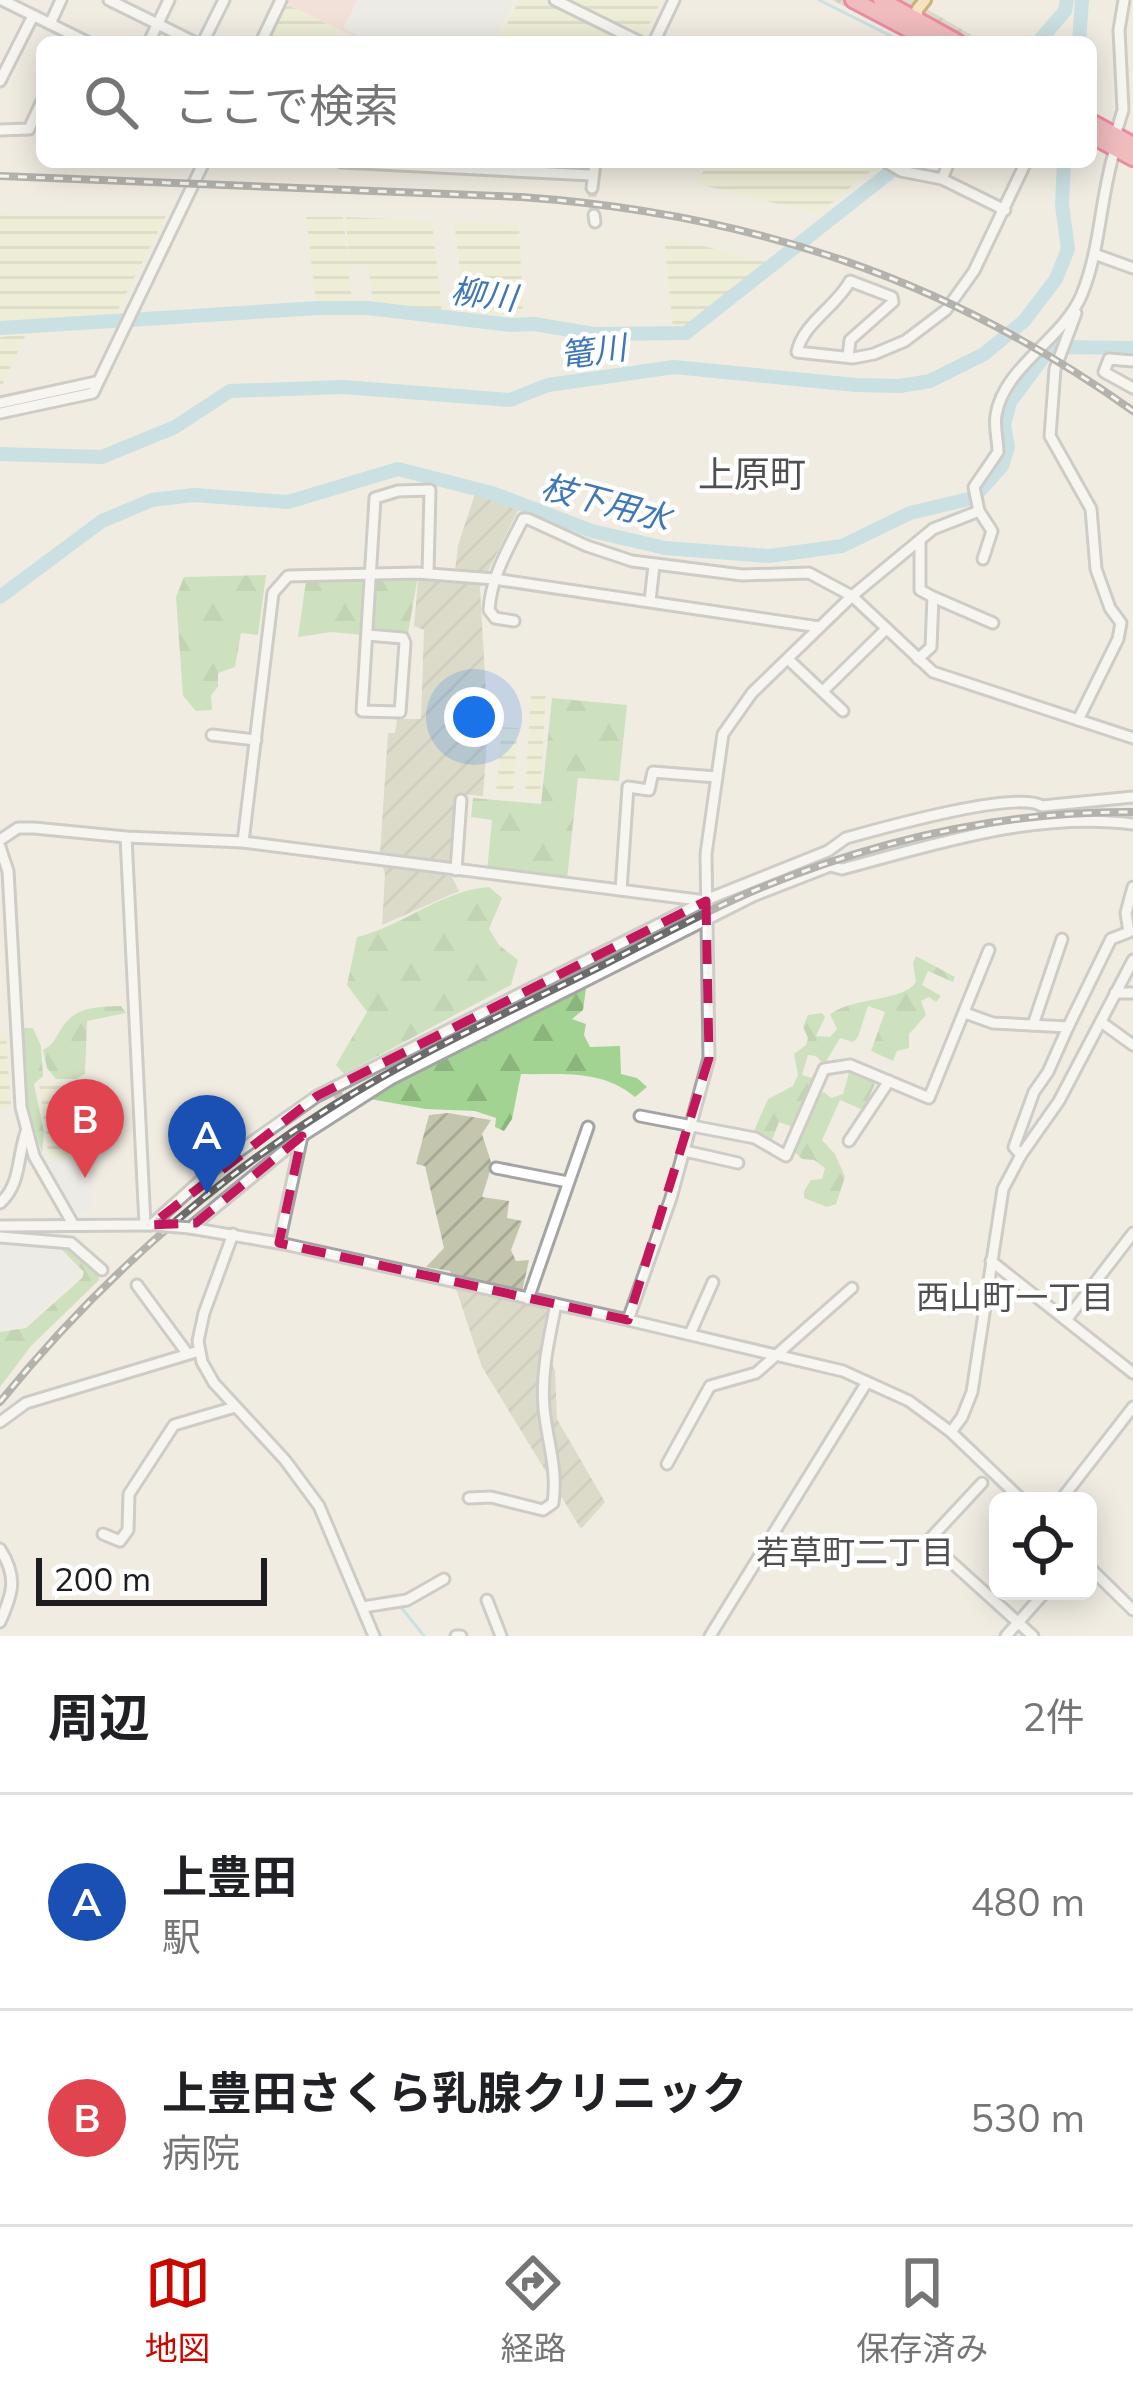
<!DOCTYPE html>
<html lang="ja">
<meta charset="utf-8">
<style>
:root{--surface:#fff;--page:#f2f2f2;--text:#202124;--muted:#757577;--line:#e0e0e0;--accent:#ca0800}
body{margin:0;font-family:Mulish,"Noto Sans JP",sans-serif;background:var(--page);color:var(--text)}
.controls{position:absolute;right:36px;bottom:36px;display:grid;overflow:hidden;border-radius:18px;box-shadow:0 6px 30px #0003}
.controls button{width:108px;height:108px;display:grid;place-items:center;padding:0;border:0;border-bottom:3px solid var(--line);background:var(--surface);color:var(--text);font:60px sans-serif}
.scale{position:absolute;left:36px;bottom:30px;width:231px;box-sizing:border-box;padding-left:12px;border:6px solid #1d1d1d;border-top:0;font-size:33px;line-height:42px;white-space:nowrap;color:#1d1d1d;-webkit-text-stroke:9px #fff;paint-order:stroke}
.you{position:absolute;left:474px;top:717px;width:42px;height:42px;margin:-30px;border:9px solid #fff;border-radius:50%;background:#1a73e8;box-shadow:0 0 0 18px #1a73e833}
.badge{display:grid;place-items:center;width:78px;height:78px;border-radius:50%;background:var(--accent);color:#fff;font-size:39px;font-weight:700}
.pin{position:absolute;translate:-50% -99px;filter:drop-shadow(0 3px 6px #0008)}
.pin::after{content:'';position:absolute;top:63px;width:42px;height:36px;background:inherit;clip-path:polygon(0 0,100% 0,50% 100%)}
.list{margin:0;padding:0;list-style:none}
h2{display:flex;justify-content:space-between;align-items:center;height:156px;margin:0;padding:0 48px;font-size:51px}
h2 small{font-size:39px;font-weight:400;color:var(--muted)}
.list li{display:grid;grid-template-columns:78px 1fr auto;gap:36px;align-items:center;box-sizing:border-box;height:216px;padding:0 48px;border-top:3px solid var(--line)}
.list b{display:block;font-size:45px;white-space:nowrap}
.list p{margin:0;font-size:39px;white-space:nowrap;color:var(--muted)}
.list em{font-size:39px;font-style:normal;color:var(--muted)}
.icon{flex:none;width:66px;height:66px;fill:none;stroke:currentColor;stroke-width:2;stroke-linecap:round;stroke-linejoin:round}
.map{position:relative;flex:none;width:1133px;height:1636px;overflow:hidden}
.search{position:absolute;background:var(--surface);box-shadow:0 6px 30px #0003;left:36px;right:36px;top:36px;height:132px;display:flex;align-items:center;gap:30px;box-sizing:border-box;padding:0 42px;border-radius:18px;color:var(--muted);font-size:45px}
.sheet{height:588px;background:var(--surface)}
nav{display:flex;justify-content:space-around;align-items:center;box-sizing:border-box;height:168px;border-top:3px solid var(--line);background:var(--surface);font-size:33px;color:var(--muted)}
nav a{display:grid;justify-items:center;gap:6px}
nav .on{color:var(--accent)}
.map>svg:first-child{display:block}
</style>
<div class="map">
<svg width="1133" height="1636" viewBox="0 0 1133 1636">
<defs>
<pattern id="construction-furrows" width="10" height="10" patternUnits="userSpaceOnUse" patternTransform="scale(3)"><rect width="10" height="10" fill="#c4c5ad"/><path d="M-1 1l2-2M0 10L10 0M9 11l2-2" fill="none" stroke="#a8a994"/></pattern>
<pattern id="farmland-rules" width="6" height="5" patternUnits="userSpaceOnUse" patternTransform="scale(3)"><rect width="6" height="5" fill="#ecf0cb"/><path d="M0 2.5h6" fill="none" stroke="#cacdae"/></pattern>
<pattern id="forest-firs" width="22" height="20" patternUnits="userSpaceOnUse" patternTransform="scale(3)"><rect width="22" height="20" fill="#a3d392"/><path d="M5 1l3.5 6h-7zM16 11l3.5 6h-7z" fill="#8cb57d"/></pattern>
</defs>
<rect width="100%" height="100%" fill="#f0ece2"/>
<polygon fill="#f2d2cf" points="278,0 513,0 492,42 366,42"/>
<g fill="url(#construction-furrows)">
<polygon points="832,0 927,0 922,6 983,42 914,42"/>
<polygon points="475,494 518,510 480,588 488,728 483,796 456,794 452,877 459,891 382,925 385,875 380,854 388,733 395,733 397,719 421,719 424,630 414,626 418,581 423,577 454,580 458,545"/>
<polygon points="448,1113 491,1120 482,1134 492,1165 482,1197 509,1201 507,1218 522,1221 511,1250 516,1261 529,1260 520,1301 550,1309 543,1342 555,1371 557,1419 605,1502 581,1529 482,1367 450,1271 426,1267 444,1248 425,1166 416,1164 429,1115"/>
</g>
<g fill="url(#farmland-rules)">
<polygon points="519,0 542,0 626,42 498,42"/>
<polygon points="555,0 662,0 640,42"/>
<polygon points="284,6 290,6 364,42 267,42"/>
<polygon points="397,162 585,162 580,170"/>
<polygon points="707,162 861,162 873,169 818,214 698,184"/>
<polygon points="0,213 65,215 166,216 115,316 0,322"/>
<polygon points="306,217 343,217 348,260 346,217 432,221 442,311 373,303 368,265 348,267 352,301 316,302"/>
<polygon points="454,221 519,225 523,317 465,313"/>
<polygon points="664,236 770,263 690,327 673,329"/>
<polygon points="26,334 0,390 0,337"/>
<polygon points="546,694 540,796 525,794 531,695"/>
<polygon points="502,727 518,728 513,793 496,792"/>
<polygon points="6,1033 11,1106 7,1110 0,1109 0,1034"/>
<polygon points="39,1083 90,1085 89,1158 49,1159"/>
</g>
<g fill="url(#forest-firs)">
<polygon points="266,575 258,635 241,633 235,667 218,673 218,687 211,695 212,710 196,711 183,696 176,597 184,577"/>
<polygon points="418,576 408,633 395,638 331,632 298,637 306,581"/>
<polygon points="552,698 627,705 619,781 578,778 567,879 487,871 492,820 471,817 473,798 541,804"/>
<path d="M489,887l13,11 -13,31 10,16 19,15 -7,25 -167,89 -8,-9 31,-53 -20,-27 10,-48c46,-11 85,-47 132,-50z"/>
<path d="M916,956l39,21 -2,5 -25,-11 -6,14 19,11 -5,6 -7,-5 -8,4 5,14 -17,19v14l-12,3 -4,10 -22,-10 14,-39 -17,-6 -10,31 -5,5 -13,-4 -16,27 -8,-9 -8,-1 -6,20 14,4 -21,49 -16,-6 -7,18 -19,-7 15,-34 25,-13 5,-11 -4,-21 12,-9 2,-7 -5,-11 5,-12 14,-2 3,4 -9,19 14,1 7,-8 -7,-15c25,-17 74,-13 86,-32l-3,-19z"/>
<path d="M587,981l-4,29 -11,9 14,5 -2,11 6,12 30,-1 1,28 16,4 10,9 -12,10c-34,-28 -72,-22 -114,-23l-9,45 -8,12 -9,-4 1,-9 -21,-7 -49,-2 -56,-10 27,-19z"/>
<path d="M121,1006l5,7 -39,8 -2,53 -9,5h-20l-9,-11 -4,-18c13,-7 12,-13 20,-24 14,-20 35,-19 58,-20z"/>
<polygon points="23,1028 33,1028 41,1046 43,1076 34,1084 44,1132 42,1153 27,1108"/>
<polygon points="850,1069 876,1082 863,1110 840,1100 822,1140 835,1154 845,1177 836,1204 827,1207 804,1198 804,1191 811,1180 822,1179 825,1168 814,1160 802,1159 794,1151 815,1096 824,1092 831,1098 843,1094"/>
<polygon points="66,1245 97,1270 99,1280 31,1346 0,1387 0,1332 26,1328 82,1278 84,1272 61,1249"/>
</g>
<g fill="#e9e9e9">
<polygon points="357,0 513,0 492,42 370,42 343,28"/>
<polygon points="91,1160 92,1213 74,1212 44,1161"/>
<polygon points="0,1240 57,1245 81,1273 25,1326 8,1330 0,1329"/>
</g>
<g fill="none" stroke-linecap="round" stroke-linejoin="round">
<g stroke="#9ed0e2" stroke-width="3">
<polyline points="819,0 903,42"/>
<polyline points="401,1607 424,1636"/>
</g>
<g stroke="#9ed0e2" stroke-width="14">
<polyline points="1038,42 1065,11 1067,0"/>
<polyline points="1079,42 1082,0"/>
<polyline points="0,328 319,308 368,308 511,325 534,324 594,334 686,333 903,162"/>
<polyline points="0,454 102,457 175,427 230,391 343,387 510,400 548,385 674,367 856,385 900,386 930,381 984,354 1024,321 1056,279 1068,249 1062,205 1064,162"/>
<polyline points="0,597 102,521 152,500 194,495 288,502 398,469 492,493 592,531 665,548 769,556 842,546 910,513 973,498 1002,466 1008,447 1004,425 1010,402 1048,351 1055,347 1133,348"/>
</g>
<g stroke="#c6c3bb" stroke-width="9" stroke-dasharray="9 4.5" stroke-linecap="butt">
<polyline points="592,188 594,215"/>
<polyline points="337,1093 343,1102"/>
</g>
<g stroke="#a4a4a4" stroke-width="15">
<g id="minor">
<polyline points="2,0 87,42"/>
<polyline points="109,0 194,42"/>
<polyline points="555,0 640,42"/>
<polyline points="50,24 61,0"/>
<polyline points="149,42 169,0"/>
<polyline points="203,42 224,0"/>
<polyline points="261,42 281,0"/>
<polyline points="654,42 674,0"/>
<polyline points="0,81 33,16"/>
<polyline points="0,130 29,129 42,101"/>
<polyline points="1115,136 1123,110 1119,30 1124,0"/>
<polyline points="341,162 591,175"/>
<polyline points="886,162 901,171 942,179 1005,210"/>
<polyline points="942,179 949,162"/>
<polyline points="592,188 595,162"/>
<polyline points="594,215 595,222"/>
<polyline points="1097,255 1133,268"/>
<polyline points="1076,313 1055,369 1050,436 1091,509 1096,569 1110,608 1121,623 1118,639 1078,720"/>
<path d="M848,357l2,-17 43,-38 -1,-5 -42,-16c-14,26 -47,42 -53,71l56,6 21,-4 31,-13 41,-31 28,-39 52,-109"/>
<polyline points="1133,361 1109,359 1104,372 1133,388"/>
<polyline points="0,403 96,382"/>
<polyline points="0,413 93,393 204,162"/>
<polyline points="979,511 992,531 983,559"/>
<polyline points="933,597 993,623"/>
<polyline points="650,601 654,565"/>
<path d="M514,621l-19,-3 -6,-8c2,-33 19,-61 34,-91h5l59,27 45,15 110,14 67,-2 43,23 81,76 200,66"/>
<polyline points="367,635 403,638 405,643 400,712 362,711 375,498 398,491 430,490 428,573"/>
<polyline points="918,659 931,647 933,597 920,590 920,540"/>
<polyline points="789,660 843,711"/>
<polyline points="823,691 886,629"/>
<polyline points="212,735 256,740"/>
<polyline points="126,837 145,1225"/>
<polyline points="0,840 18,828 34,828 126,837 243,842 706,901"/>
<polyline points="243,842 273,593 288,576 417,573 494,579 819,627"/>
<polyline points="0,847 8,871 21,1107 34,1156 73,1224"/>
<polyline points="456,870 461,800"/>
<polyline points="621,890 628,787 649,790 653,772 716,777"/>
<polyline points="1115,993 1133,993"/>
<polyline points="965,1013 993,1023 1068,1027 1111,939 1129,932 1126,913 1133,887"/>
<polyline points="1101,1022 1133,1045"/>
<polyline points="1033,1025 1062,939"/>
<polyline points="640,1116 755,1138 786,1156 824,1069 850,1065 929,1098 989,950"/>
<polyline points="849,1141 889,1081"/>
<polyline points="685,1151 738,1163"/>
<polyline points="1021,1155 1014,1147 1034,1092 1048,1072 1068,1027"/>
<polyline points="496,1168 568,1182"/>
<path d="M0,1203c21,-18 17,-46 26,-71"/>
<path d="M151,1225l60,-54 106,-75 396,-199 115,-46 18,-13c36,-10 170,-48 196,-32l91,-9"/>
<polyline points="0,1226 151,1225"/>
<path d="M190,1228l112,-92 89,-57 362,-183 77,-30 12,3c94,-25 194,-58 291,-45"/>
<polyline points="190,1228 284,1244 628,1320 843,1371 909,1401 951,1432 1023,1501"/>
<polyline points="233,1234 204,1313 198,1341 202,1362 214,1383 285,1460 319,1506 374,1636"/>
<polyline points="0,1237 71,1243 102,1270"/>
<polyline points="279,1243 302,1136"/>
<polyline points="991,1261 1133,1373"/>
<polyline points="137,1285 187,1353"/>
<polyline points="528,1299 588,1127"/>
<polyline points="1067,1319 1133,1233"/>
<path d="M628,1320l43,-122 38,-140 -3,-204 17,-120 29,-41 100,-97 81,-67 46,-18 -5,-24 24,-35c0,-12 -4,-24 -2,-37 8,-49 67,-75 86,-121 19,-47 18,-97 33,-145"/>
<polyline points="690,1334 713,1282"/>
<polyline points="0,1422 26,1403 199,1351"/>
<polyline points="951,1432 962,1417 972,1392 1003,1189 1021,1155 1059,1101 1133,960"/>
<polyline points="667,1464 710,1386 756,1373 852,1288"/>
<polyline points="982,1483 928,1541 1033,1636"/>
<path d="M469,1498l22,-1 52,13 10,-7c5,-34 -6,-62 -9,-95 -3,-36 5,-69 12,-104"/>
<polyline points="1060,1501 1133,1407"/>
<polyline points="103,1534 120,1541 128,1530 129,1494 174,1425 235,1407"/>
<path d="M0,1549c18,28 13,44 0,73"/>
<polyline points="1088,1566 1133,1610"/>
<polyline points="487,1600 501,1636"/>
<polyline points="363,1607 407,1600 444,1579"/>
<polyline points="456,1636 461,1636"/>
<polyline points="710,1636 867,1382"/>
<polyline points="1006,1636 1046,1591"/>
</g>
</g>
<g stroke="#966b00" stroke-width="16">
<polyline id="major" points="917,19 917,10 925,0"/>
</g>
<g stroke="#ea1254" stroke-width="20">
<g id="highway">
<polyline points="853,0 933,42"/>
<polyline points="881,0 957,42"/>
<polyline points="1091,122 1133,145"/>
<polyline points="1091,135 1133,158"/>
</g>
</g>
<use href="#minor" stroke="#fff" stroke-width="9"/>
<use href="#major" stroke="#ffd697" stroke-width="10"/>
<use href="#highway" stroke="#ef8191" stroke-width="14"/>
<g stroke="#6b6b6b" stroke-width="8">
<g id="rail">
<path d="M0,176l521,21c227,16 426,81 612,214"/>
<path d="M0,1402c93,-115 206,-217 331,-295 83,-52 171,-92 258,-135 54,-27 108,-57 164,-81 120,-50 249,-80 380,-79"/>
</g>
</g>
<use href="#rail" stroke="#fff" stroke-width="3" stroke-dasharray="9" stroke-linecap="butt"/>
<g stroke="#a4a4a4" stroke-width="15" stroke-linecap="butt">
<polyline id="minor-bridge" points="155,1225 190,1228"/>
</g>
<use href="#minor-bridge" stroke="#fff" stroke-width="9"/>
</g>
<path d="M0 0H1133V1636H0ZM706,901l3,157 -81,262 -349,-77 23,-107 -106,87 -45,2 166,-129z" fill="#f0ece2" fill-opacity=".55" fill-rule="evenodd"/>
<path fill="none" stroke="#c2185b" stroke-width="9" stroke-dasharray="24 15" stroke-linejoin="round" d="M706,901l3,157 -81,262 -349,-77 23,-107 -106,87 -45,2 166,-129z"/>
<g text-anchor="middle" stroke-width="9" stroke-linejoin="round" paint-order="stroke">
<g font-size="33" font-style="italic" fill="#4077b6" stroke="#fff">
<text transform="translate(484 294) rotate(7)" y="12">柳川</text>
<text transform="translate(593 351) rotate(-8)" y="12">篭川</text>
<text transform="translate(606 502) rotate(15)" y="12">枝下用水</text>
</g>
<g font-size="33" fill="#505050" stroke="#fff">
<text x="1015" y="1309">西山町一丁目</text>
<text x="855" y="1564">若草町二丁目</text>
</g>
<g font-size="36" fill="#505050" stroke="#fff">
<text x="752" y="487">上原町</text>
</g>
</g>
</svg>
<div class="controls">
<button><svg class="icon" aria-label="locate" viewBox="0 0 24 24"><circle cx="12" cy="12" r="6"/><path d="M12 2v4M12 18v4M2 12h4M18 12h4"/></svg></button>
</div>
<div class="scale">200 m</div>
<div class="you"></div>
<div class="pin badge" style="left:207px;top:1194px;background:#1a4fb4">A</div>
<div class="pin badge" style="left:85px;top:1178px;background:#e0444e">B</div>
<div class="search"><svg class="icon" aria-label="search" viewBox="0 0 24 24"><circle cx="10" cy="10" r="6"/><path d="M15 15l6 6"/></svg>ここで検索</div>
</div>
<section class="sheet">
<h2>周辺<small>2件</small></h2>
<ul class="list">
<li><span class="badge" style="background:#1a4fb4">A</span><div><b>上豊田</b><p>駅</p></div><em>480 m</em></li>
<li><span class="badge" style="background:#e0444e">B</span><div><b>上豊田さくら乳腺クリニック</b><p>病院</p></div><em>530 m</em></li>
</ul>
</section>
<nav>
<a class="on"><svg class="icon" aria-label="map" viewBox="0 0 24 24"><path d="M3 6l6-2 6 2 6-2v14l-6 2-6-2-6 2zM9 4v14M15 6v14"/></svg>地図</a>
<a><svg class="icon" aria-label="directions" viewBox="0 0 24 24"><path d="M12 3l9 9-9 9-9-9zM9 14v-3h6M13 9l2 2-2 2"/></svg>経路</a>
<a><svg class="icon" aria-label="saved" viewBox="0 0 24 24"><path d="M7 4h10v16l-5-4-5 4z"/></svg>保存済み</a>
</nav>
